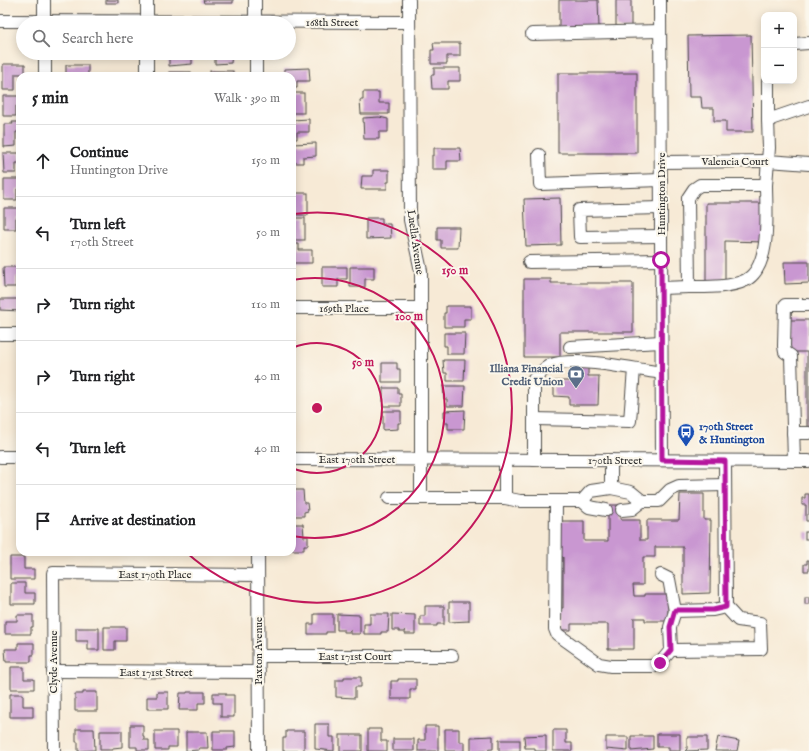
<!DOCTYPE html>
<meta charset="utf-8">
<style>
:root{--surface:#fff;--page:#f2f2f2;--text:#202124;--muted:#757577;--line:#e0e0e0}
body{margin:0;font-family:"IM FELL English",serif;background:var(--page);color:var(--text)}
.controls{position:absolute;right:12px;top:12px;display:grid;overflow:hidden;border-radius:8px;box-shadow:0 2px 10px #0003}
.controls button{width:36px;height:36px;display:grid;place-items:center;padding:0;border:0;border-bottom:1px solid var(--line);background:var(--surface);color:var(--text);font:20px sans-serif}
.stop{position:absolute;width:12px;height:12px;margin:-9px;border:3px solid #b5179e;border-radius:50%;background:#fff}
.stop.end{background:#b5179e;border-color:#fff;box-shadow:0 1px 4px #0008}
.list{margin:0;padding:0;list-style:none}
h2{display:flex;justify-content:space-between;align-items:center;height:52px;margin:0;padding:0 16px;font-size:17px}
h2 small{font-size:13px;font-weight:400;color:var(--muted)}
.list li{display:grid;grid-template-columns:26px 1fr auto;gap:12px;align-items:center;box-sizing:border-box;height:72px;padding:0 16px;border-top:1px solid var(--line)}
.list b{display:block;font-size:15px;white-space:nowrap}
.list p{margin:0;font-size:13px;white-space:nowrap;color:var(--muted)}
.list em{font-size:13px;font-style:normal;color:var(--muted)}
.icon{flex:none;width:22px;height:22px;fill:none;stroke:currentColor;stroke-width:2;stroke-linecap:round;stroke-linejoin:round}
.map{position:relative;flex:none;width:809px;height:751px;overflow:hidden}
.search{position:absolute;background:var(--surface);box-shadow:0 2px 10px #0003;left:16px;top:16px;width:280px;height:44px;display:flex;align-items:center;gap:10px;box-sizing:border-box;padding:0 14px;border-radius:22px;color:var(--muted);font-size:15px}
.panel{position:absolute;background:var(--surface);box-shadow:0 2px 10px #0003;left:16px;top:72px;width:280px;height:484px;border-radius:12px}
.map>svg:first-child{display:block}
</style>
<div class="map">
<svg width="809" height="751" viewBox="0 0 809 751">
<rect width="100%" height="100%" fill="#fbf7ec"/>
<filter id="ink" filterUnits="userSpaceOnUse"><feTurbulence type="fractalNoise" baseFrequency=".025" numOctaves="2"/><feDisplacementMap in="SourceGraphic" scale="8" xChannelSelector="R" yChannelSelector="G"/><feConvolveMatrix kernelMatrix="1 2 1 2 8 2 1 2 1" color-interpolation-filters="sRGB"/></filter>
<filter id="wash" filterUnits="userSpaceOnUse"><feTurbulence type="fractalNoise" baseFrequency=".012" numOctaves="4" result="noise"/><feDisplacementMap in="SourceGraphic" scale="16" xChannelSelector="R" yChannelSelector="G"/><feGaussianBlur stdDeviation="0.9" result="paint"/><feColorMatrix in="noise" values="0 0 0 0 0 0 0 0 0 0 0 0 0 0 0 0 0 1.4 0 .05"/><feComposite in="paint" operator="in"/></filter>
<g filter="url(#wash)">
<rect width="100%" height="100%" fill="#f7ead6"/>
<g id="blocks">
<g fill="#c997d1">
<rect x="106" y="0" width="12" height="3"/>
<polygon points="203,0 233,0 233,3 204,3"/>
<polygon points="559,0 598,0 599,28 559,28"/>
<rect x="616" y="0" width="15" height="28"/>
<polygon points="751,35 753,132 726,132 726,121 714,121 714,108 702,108 701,97 689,97 688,36"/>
<polygon points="433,43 460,43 460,56 447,56 447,64 431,64 431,50 434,50"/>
<polygon points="177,53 192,53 192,64 169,66 169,55 177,55"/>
<polygon points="215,53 232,53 231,63 215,64"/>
<polygon points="3,64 25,64 25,74 15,74 15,90 3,90"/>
<rect x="66" y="65" width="22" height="11"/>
<polygon points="309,68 310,81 297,81 297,88 292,88 292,76 284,76 284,69"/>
<polygon points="434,68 460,68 460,81 448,81 448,89 432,89 431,75 434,75"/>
<rect x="210" y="71" width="23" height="5"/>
<rect x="169" y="72" width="22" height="4"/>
<rect x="558" y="73" width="79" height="80"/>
<polygon points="363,92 379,92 379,103 389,103 389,114 361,114 360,100 363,100"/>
<rect x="292" y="93" width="12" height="20"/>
<polygon points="3,96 20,96 20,106 16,106 16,116 3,116"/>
<polygon points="379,117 388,119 388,132 379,132 379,139 364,139 363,118"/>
<polygon points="309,119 309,132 297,132 297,139 292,139 292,120"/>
<polygon points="12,122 20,122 20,132 16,132 16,146 4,147 4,124 13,124"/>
<polygon points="316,143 316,156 303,157 303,163 292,163 292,144"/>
<polygon points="434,148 460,148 461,161 447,161 447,169 432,169 432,155 434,155"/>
<polygon points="3,153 20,153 20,163 16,163 16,173 4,173"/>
<polygon points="373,170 389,170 389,182 387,182 387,189 361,189 362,176 373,176"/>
<polygon points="4,179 20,179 20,189 17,189 17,200 4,200"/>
<rect x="292" y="193" width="16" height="22"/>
<polygon points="560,198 561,245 526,246 524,199"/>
<polygon points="706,203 765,203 765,242 725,241 725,280 706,282"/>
<polygon points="4,208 20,208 20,218 16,218 16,229 4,229"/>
<rect x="292" y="218" width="13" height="22"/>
<polygon points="366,218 382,218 382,224 390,224 391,238 366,239"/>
<polygon points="437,227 459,227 458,248 441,248 441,240 437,240"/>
<polygon points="292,244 299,244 299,250 312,250 312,263 292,263"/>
<polygon points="784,262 809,262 809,283 785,284"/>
<polygon points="3,267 20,267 20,277 16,277 16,287 4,287"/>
<polygon points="322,267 347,267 347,279 338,279 338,287 322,287"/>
<polygon points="350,267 374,267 374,279 365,279 365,287 350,287"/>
<polygon points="524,279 551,279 551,283 633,283 633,332 560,332 560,357 524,357"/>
<polygon points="0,299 20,299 20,311 0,310"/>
<polygon points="446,306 471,306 471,319 464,319 464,327 444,327 444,313 446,313"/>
<polygon points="790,320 809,320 809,427 807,427 807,352 790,352"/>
<polygon points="444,333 465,333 464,354 447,354 447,346 444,346"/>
<polygon points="443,360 465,360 464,381 447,381 447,373 444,373"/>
<polygon points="382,363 397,363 397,369 400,369 400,382 382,382"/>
<polygon points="578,366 588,366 588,376 599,376 598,405 569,405 569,397 554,396 554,381 578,381"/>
<polygon points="443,386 465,386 464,406 447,406 447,399 444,399"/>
<polygon points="383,388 398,388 398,394 401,394 401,406 383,406"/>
<polygon points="465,410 464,429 448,429 448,423 444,423 444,411"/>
<polygon points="383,411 401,411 401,423 398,423 398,429 383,430"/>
<polygon points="292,490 303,490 304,503 307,503 308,511 304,512 304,516 292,516"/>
<polygon points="680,494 704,494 704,520 711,520 710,593 683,594 683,547 655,547 655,557 643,557 643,585 633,585 634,596 645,596 645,594 668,594 668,621 645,621 645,618 634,618 634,649 608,649 608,624 571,624 571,630 560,630 560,608 563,608 563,557 560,557 560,521 584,521 584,541 608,541 608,505 621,505 621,520 640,520 640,540 647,540 647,520 679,520"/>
<polygon points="805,494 809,494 809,521 806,521 806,505 802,505 802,498 805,498"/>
<polygon points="292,524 303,524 304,537 308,536 308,545 304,545 304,550 292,550"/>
<rect x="805" y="532" width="4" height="7"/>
<polygon points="10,557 24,557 24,569 34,569 34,579 10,579"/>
<polygon points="807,560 809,560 809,571 804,571 804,564 807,564"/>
<polygon points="11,583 25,583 25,593 35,593 35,604 11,604"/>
<rect x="805" y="597" width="4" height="7"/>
<polygon points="449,602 469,602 469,621 449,622"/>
<polygon points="425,606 444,606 444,624 437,624 437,626 420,626 420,616 425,616"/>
<polygon points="314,614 333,614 333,632 326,632 326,634 308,634 308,624 314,624"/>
<polygon points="337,614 360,615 360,634 350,634 350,630 349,632 344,632 344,630 337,630"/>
<polygon points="370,614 389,614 388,632 381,632 381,634 364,634 364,624 370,624"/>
<polygon points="392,614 415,615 415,634 405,634 405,630 404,632 399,632 399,630 392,630"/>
<polygon points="17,615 33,615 33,627 31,627 31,634 5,634 5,621 17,621"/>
<polygon points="104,627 126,627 126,641 115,641 115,650 104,650"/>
<polygon points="76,628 99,628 99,650 88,650 88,641 76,641"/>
<polygon points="18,643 34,643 34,655 31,655 31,662 6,662 5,649 18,649"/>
<polygon points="11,667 24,667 24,679 34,679 34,689 11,689"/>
<polygon points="344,677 361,677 361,687 355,687 355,698 336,697 336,680 344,680"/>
<polygon points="398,679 416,679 416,689 410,689 410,699 391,699 391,681 398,681"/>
<polygon points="83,692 97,692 97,711 75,711 75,694 83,694"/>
<polygon points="157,692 168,692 168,709 147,709 147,697 157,697"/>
<polygon points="187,692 205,692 205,703 198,703 198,710 179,710 180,693 187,693"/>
<polygon points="213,693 226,693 226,695 234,695 234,717 221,717 221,703 213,703"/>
<polygon points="10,694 23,694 23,706 33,706 33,717 10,717"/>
<polygon points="315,724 329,724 329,737 334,737 334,751 315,749"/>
<polygon points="130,725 143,725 143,736 144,736 144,740 149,740 149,750 137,750 137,747 130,747"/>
<polygon points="425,726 438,726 438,751 418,751 418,740 425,740"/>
<polygon points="76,729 94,729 95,750 78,751 78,742 76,742"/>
<polygon points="368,729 381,729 381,741 387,741 387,751 368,751"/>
<polygon points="445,729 459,729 459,742 464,742 464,751 445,751"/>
<polygon points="553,730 566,730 566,743 572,743 572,751 553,751"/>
<polygon points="100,731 122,731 122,747 113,748 113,750 100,750"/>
<polygon points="155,731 177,731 177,747 168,747 168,750 155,750"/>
<polygon points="213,731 235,731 235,747 227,748 227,750 213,750"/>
<polygon points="286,731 304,731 304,751 283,751 283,738 286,738"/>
<polygon points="186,732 207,732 208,748 199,748 199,750 186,751"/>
<polygon points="657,734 680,734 680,751 669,751 669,747 657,747"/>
<rect x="340" y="735" width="22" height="16"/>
<polygon points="546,735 546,751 535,751 535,748 525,748 524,736"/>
<polygon points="493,736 493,749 471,751 471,737"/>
<polygon points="631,736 653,736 653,749 631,751"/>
<polygon points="606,737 628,737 628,751 606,749"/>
<polygon points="687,737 707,737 707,750 685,751 687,749"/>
<polygon points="718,737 739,741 737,751 715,751"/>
<rect x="393" y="739" width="21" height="12"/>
<rect x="499" y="740" width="21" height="11"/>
</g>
</g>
</g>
<g filter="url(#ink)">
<use href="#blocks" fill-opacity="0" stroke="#4a4845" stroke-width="1"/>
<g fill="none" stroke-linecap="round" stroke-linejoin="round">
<g stroke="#4a4845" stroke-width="14">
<g id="minor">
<polyline points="44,0 44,23"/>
<polyline points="147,0 147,23"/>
<polyline points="255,0 255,23"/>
<polyline points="409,0 410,220 421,271 421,498"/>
<polyline points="660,0 662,460"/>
<polyline points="0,21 409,22"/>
<polyline points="532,34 660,31"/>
<polyline points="794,44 809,43"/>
<polyline points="45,53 45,76"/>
<polyline points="147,53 147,76"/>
<polyline points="256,53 256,76"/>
<polyline points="768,120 768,81"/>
<polyline points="539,155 540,184 661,180"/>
<polyline points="661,162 768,161 809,164"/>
<polyline points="766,185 769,148 768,120 809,106"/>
<polyline points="661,208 579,210 580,237 661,236"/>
<polyline points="529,262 661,260"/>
<path d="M661,288l28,-1 -1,-89 6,-9 6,-4h66c0,25 6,81 -20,95 -16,8 -40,7 -57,7"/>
<polyline points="292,308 421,308"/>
<polyline points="0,334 20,334"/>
<polyline points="570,347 661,342"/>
<polyline points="534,419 630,421 634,369"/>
<polyline points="793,433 809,433"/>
<polyline points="0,457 20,457"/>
<polyline points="292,459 809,461"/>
<polyline points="505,460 505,498"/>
<path d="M534,460v-81c5,-4 11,-12 17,-14 24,-9 84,4 110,8"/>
<polyline points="611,460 611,488"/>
<polyline points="725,461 726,607 738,620 760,623 761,649 671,650 670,627 675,611 713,610 726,607"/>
<polyline points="794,461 791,356 785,352 784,346 785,305 809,305"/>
<polyline points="389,498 505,498 520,501 582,501 591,491 611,488 631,492 642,501 659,501 670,490 679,486 725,485"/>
<polyline points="556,501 555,629 557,634 599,664 611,666 653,666 660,663 671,650"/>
<polyline points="582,501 589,507 606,510"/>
<polyline points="622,510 632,509 642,501"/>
<polyline points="258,552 259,751"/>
<polyline points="661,575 669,579 675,611"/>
<polyline points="259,656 452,656"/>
<polyline points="53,671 259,672"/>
<polyline points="54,751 53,573 258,575"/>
</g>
</g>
<use href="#minor" stroke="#fff" stroke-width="12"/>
</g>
</g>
<g fill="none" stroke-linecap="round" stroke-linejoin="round" filter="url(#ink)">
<polyline stroke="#b5179e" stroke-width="5" points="660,663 671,650 670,627 675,610 713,610 726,607 725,461 662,460 661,260"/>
</g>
<g fill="none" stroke="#c2185b" stroke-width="2">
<path d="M292 348A65 65 0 1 1 292 468"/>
<path d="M292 280A130 130 0 1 1 292 536"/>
<path d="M293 214A195 195 0 1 1 187 553"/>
</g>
<defs>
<g id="bank-pin" transform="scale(0.9)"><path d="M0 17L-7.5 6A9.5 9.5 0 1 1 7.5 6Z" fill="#5c6f8a" stroke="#fbf7ec"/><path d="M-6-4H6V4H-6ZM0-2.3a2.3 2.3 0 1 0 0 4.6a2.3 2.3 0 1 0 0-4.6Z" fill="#fff"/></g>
<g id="bus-pin" transform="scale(0.9)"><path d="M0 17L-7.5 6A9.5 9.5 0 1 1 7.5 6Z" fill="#1a4fb4" stroke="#fbf7ec"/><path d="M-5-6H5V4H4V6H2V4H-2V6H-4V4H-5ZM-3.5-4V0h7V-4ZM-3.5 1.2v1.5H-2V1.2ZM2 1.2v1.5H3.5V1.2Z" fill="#fff"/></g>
</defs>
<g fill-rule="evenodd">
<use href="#bank-pin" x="576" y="374"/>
<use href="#bus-pin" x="686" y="432"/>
</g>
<g text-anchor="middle" stroke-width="4" stroke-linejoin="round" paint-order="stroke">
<g font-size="11" fill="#2b2b2b" stroke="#fbf7ec">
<text x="332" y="26">168th Street</text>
<text x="735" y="165">Valencia Court</text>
<text transform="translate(661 194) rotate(-90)" y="4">Huntington Drive</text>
<text transform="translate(416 242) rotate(82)" y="4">Luella Avenue</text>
<text x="344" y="312">169th Place</text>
<text x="357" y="463">East 170th Street</text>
<text x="615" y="464">170th Street</text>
<text x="155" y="578">East 170th Place</text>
<text transform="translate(258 651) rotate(-90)" y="4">Paxton Avenue</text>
<text x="355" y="660">East 171st Court</text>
<text transform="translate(53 662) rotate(-90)" y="4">Clyde Avenue</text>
<text x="156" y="676">East 171st Street</text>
</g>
<g font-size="11" font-weight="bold" fill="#4e5e75" stroke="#fbf7ec" text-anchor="end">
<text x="563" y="372">Illiana Financial<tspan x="563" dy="13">Credit Union</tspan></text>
</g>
<g font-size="11" font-weight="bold" fill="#164399" stroke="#fbf7ec" text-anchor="start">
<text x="699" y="430">170th Street<tspan x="699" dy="13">&amp; Huntington</tspan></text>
</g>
</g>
<circle cx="317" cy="408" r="6" fill="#c2185b" stroke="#fbf7ec" stroke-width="2"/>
<g font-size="12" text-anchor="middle" font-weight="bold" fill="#c2185b" stroke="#fbf7ec" stroke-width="4" stroke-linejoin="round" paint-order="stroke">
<text x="455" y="274">150 m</text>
<text x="409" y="320">100 m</text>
<text x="363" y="366">50 m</text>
</g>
</svg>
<div class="controls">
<button>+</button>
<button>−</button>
</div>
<div class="stop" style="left:661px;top:260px"></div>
<div class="stop end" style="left:660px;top:663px"></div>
<div class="search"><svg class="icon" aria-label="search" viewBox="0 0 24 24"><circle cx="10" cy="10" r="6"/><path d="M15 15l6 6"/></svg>Search here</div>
<section class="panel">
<h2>5 min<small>Walk · 390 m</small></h2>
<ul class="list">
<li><svg class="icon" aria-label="ahead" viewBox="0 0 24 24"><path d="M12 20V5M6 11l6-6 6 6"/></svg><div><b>Continue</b><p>Huntington Drive</p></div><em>150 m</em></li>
<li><svg class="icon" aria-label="left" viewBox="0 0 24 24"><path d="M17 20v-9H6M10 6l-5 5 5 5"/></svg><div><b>Turn left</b><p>170th Street</p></div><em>50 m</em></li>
<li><svg class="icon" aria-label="right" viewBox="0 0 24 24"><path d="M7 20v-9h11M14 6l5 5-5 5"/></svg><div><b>Turn right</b></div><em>110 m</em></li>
<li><svg class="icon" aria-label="right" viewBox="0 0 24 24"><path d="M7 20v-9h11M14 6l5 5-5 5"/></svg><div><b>Turn right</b></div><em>40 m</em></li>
<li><svg class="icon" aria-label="left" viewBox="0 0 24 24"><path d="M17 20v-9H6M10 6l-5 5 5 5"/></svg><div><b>Turn left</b></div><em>40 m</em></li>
<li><svg class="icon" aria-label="arrive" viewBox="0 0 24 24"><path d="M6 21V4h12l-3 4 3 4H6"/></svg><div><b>Arrive at destination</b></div></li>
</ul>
</section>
</div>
